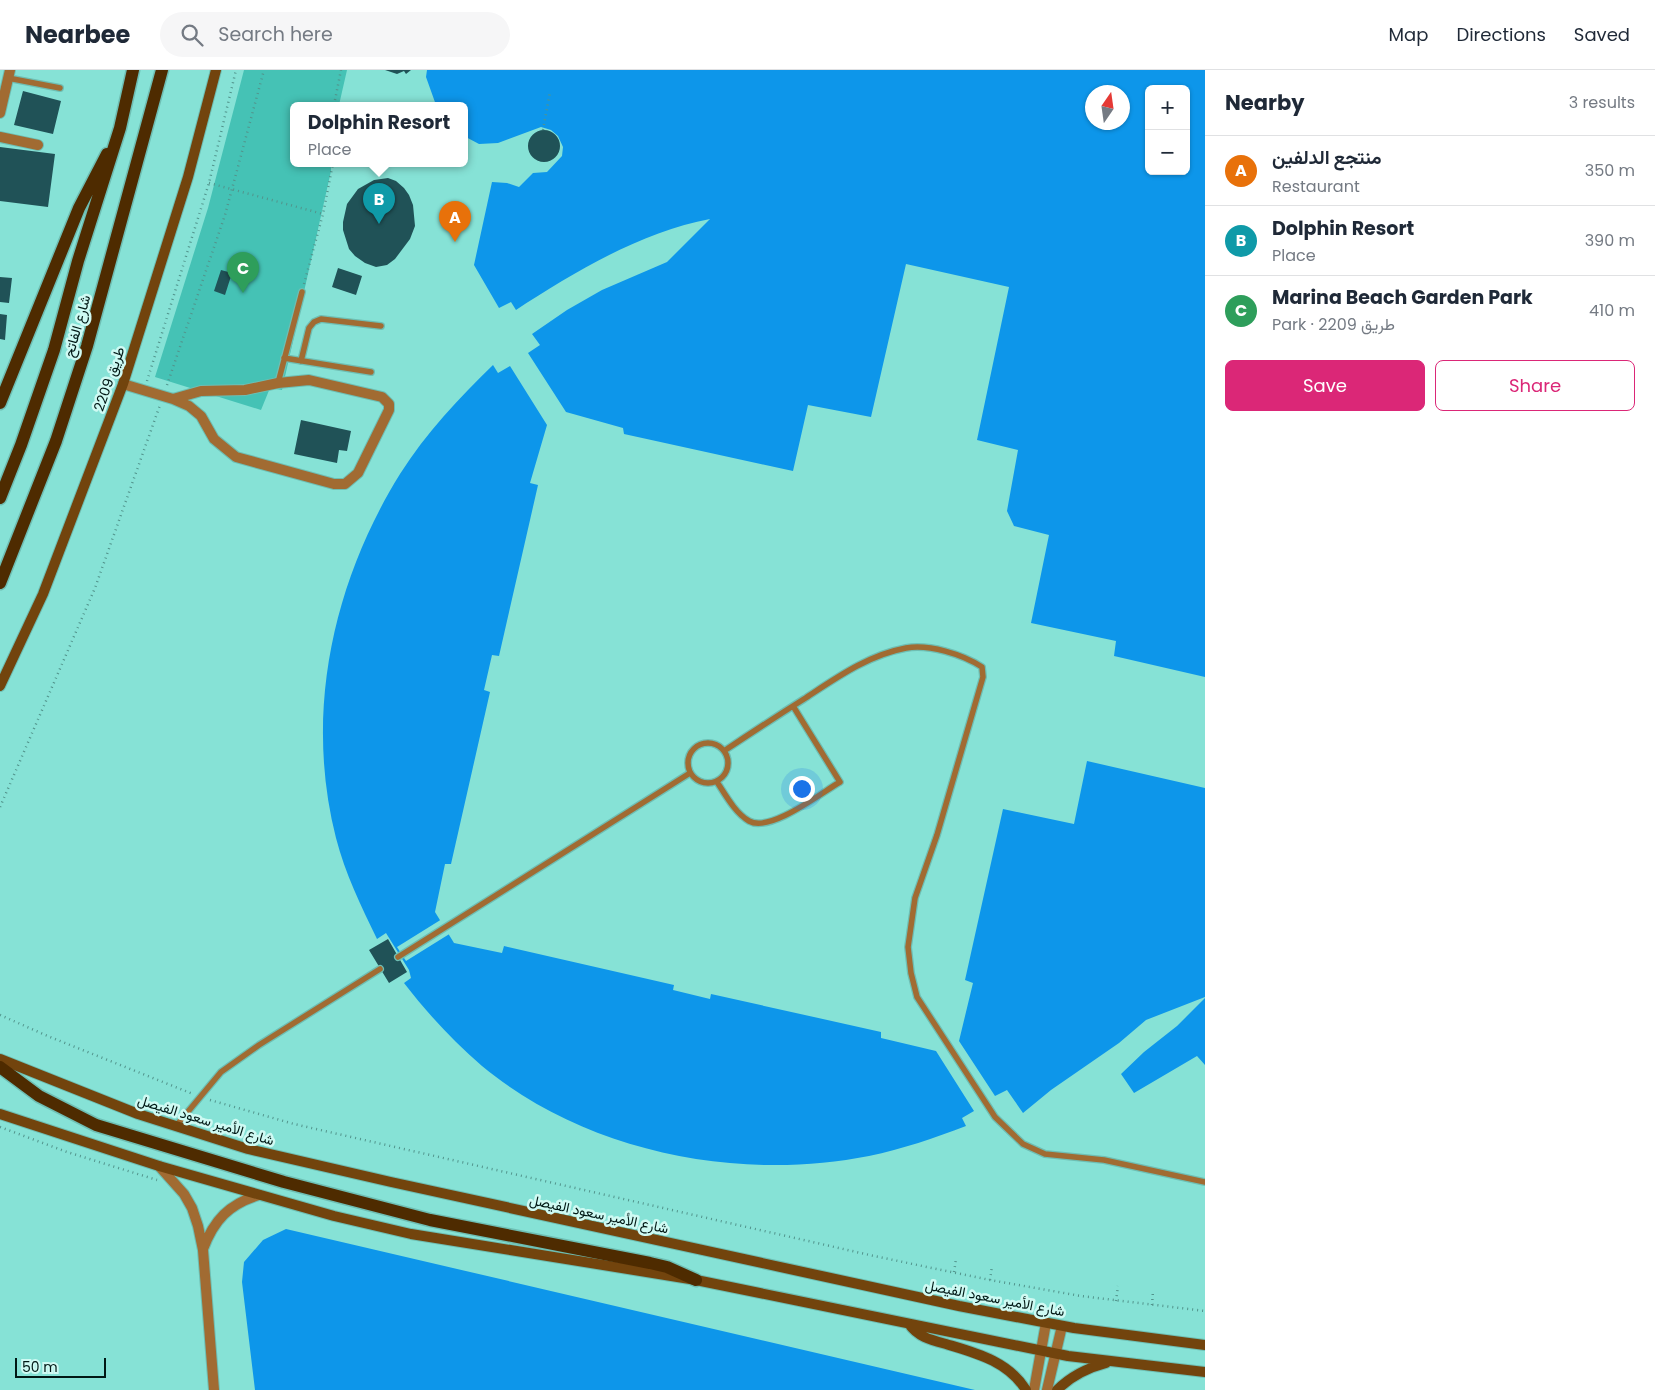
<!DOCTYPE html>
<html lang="en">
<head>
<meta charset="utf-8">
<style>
	:root { --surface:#fff; --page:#f6f6f7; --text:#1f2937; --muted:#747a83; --line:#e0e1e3; --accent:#db2777 }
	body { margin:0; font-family:Poppins,Vazirmatn,sans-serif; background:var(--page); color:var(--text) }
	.controls { position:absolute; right:15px; top:15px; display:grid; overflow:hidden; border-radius:8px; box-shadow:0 1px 4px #0004 }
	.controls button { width:45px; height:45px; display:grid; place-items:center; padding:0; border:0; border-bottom:1px solid var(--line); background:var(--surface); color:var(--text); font:25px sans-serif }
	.compass { position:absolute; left:1085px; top:15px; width:45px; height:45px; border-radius:50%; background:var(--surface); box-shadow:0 1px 4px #0004; rotate:13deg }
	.scale { position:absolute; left:15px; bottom:12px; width:91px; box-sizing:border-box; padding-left:5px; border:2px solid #001815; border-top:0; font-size:14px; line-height:18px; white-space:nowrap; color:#001815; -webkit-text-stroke:4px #cffaf3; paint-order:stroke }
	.you { position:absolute; left:801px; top:718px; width:18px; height:18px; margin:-12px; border:4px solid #fff; border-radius:50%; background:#1a73e8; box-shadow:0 0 0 8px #1a73e833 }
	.badge { display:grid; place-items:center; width:32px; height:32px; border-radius:50%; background:var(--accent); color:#fff; font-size:16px; font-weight:700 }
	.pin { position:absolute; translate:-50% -41px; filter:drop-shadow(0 1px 2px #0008) }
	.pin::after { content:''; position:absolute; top:26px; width:18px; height:15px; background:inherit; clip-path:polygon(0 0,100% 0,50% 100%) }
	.popup { position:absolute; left:290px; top:32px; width:178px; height:65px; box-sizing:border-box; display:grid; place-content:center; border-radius:8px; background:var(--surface); filter:drop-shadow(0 1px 4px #0005); font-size:16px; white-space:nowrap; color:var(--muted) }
	.popup b { font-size:19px; color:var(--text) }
	.popup::after { content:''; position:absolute; left:50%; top:100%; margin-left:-10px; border:10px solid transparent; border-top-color:var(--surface) }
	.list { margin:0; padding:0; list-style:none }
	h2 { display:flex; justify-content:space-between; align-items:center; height:65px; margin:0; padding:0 20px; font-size:21px }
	h2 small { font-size:16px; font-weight:400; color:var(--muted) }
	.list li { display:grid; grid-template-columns:32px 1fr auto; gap:15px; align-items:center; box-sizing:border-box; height:70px; padding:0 20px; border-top:1px solid var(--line) }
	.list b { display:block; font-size:19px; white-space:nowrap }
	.list p { margin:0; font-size:16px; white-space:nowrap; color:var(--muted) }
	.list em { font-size:16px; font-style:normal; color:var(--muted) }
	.actions { display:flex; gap:10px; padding:15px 20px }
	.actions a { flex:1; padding:11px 0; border:1px solid var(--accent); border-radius:8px; text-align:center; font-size:18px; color:var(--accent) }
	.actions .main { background:var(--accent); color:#fff }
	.icon { flex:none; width:28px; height:28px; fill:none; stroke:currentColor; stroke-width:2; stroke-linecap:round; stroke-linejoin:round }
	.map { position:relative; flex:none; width:1205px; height:1320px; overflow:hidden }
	header { display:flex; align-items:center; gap:30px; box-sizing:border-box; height:70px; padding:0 25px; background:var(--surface); border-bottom:1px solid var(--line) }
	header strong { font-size:24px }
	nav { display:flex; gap:28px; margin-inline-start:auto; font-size:18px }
	.search { width:350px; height:45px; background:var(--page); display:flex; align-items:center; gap:12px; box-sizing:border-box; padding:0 18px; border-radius:28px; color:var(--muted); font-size:19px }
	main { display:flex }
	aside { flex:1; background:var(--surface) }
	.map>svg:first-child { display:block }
</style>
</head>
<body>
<header>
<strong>Nearbee</strong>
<div class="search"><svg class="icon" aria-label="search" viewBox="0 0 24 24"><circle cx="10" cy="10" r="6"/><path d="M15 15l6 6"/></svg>Search here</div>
<nav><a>Map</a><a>Directions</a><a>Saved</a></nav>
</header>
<main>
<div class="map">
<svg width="1205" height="1320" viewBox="0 0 1205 1320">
	<rect width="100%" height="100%" fill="#86e2d6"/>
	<path fill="#45c2b5" d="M244,0H347L339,35H294V93H331V101L282,320L270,318L261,340L155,307L208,138Z"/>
	<path fill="#0d96ea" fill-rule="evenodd" d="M427,0H1205V607L1114,586L1116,571L1031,553L1049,465L1014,456L1007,441L1018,380L977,370L1009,217L906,194L871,347L808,335L793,401L624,364L623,358L566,342L528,283L540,275L532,264L567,240L602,220L667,192L710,149C643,161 572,203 516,240L511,232L499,238L474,195L492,112L507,113L519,117L533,103L547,102L562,86L563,77L558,66L551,60L541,57L498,73L479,74L464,66V35H436L426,7ZM1149,19H1186V101H1149ZM1092,22H1122V52H1092Z
		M493,295L498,303L510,296L547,355L530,413L538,415L499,586L492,585L484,620L490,622L451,794H445L435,842L454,873L502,883L504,876L674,915L673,920L710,929L711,924L881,962V968L936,981L974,1041L962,1048L966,1056C934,1068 903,1079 869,1086C738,1112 586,1082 482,996C453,971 428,944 404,913L411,908L409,900L386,863L377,869C361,836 345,803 336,768C304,643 333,512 400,404C426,363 459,328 493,295Z
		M1087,691L1205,718V927L1146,950L1119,973L1051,1020L1023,1043L1007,1020L995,1026L959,971L973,913L965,910L1003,739L1074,754Z
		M1205,928V995L1197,986L1134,1023L1121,1004L1144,982L1177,956Z
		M286,1159L975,1320H255L242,1212L244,1192L263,1170Z"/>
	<path fill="#86e2d6" d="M442,849L451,863L406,891L397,877Z"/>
	<path fill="#205257" d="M385,0H411L406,4L404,1L397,4Z
		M23,21L61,31L53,64L14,55Z
		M528 76a16 16 0 1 1 32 0a16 16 0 1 1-32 0Z
		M0,77L55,84L48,137L0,131Z
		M388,108L396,111L404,118L409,125L413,135L415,156L410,169L395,189L387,195L376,197L365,193L355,186L349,179L343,160V152L347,134L358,119L374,110Z
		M338,198L362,206L356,225L332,217Z
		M221,200L232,203L225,225L214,221Z
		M0,207L12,208L9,233L0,232Z
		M0,244L7,245L5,270L0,269Z
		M301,350L351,361L347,381L339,380L337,393L294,384Z
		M388,869L407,902L389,913L369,880Z"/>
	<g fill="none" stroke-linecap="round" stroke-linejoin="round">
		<defs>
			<path id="lane" d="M8,8L60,18
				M284,288L371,302
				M301,291L309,258L314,252L321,249L381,256
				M278,313L302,222
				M688 693a20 20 0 1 1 40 0a20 20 0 1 1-40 0Z
				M724,681C751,663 777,646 804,629C836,608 868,585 906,578C929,574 962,584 982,597L983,607L937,765L915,828L908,877L911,903L917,927L995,1047L1023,1074L1045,1084L1104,1090L1205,1112
				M717,712C725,724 735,743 749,751C770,763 821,723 840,712L793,636
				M398,887L690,703
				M176,1056L221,1002L259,975L380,899"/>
			<path id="street" d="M0,43L10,0
				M0,67L38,75
				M123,314L173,329L189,336L201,346L214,369L236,387L334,414H345L358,403L389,340V334L382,327L309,310L278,313L245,320L201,321L173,329
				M159,1096L184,1124L192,1138L198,1156L203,1180L214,1320
				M203,1179C214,1150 229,1134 259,1125
				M1034,1320L1046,1253
				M1047,1320L1062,1256"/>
			<path id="secondary" d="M0,616L43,524L123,314L188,107L216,0
				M0,989L138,1044L248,1079L391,1112L959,1236L1074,1258L1205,1275
				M0,1044L159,1096L334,1146L411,1164L696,1210L1068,1286L1205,1302
				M909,1254C918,1267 931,1270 946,1274C976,1283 1008,1291 1026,1320
				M1057,1320C1071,1306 1087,1298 1106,1293"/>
			<path id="primary" d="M0,333L79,138L107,84
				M0,428L21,375L54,280L78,191L120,58L133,0
				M0,513L56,371L87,276L162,0
				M0,997L39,1026L96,1055L284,1112L430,1150L650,1193L667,1197L696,1210"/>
		</defs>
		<use href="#lane" stroke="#6ebeb3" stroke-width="8"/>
		<use href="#street" stroke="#6ebeb3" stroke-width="12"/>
		<use href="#secondary" stroke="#6ebeb3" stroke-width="12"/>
		<use href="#primary" stroke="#6ebeb3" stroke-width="15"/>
		<path stroke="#52948c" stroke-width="2.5" stroke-dasharray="1 4" stroke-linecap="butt" d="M334,35L341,0
			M543,60L550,22
			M209,113L323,144
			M304,214L323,144L333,93
			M147,311L209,113L236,0
			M167,315L225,145L264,0
			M0,737L95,518L160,335
			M0,945L50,967L193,1024
			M210,1030L294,1054L874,1186L990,1210L1081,1226L1205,1241
			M0,1057L67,1082L157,1110
			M954,1202L956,1189
			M990,1210L992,1196
			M1116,1231L1118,1216
			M1152,1235L1153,1221"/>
		<use href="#lane" stroke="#a16b32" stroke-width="5.5"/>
		<use href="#street" stroke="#a16b32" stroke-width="10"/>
		<use href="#secondary" stroke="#72440d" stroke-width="10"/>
		<use href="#primary" stroke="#4e2b00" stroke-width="12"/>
	</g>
	<g text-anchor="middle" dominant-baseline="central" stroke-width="5" stroke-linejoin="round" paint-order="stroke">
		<g font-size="14" fill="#001815" stroke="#cffaf3">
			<text transform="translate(77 256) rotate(-74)">شارع الفاتح</text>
			<text transform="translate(109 309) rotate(-71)">طريق 2209</text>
			<text transform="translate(206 1050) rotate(17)">شارع الأمير سعود الفيصل</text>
			<text transform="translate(599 1144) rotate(12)">شارع الأمير سعود الفيصل</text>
			<text transform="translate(995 1228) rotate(11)">شارع الأمير سعود الفيصل</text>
		</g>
	</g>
</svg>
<div class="controls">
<button>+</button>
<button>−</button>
</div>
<svg class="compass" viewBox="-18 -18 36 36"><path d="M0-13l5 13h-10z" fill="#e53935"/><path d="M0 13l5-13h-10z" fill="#747a83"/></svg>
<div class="scale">50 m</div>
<div class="you"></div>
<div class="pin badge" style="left:455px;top:172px;background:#e8710a">A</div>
<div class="pin badge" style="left:379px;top:154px;background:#0f9aa8">B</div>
<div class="popup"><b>Dolphin Resort</b>Place</div>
<div class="pin badge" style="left:243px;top:223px;background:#2e9e5b">C</div>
</div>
<aside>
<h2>Nearby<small>3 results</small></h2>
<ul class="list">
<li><span class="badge" style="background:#e8710a">A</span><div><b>منتجع الدلفين</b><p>Restaurant</p></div><em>350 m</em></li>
<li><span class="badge" style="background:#0f9aa8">B</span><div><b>Dolphin Resort</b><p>Place</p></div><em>390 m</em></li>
<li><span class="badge" style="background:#2e9e5b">C</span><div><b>Marina Beach Garden Park</b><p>Park · طريق 2209</p></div><em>410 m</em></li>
</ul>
<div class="actions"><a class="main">Save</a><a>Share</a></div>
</aside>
</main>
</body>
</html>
